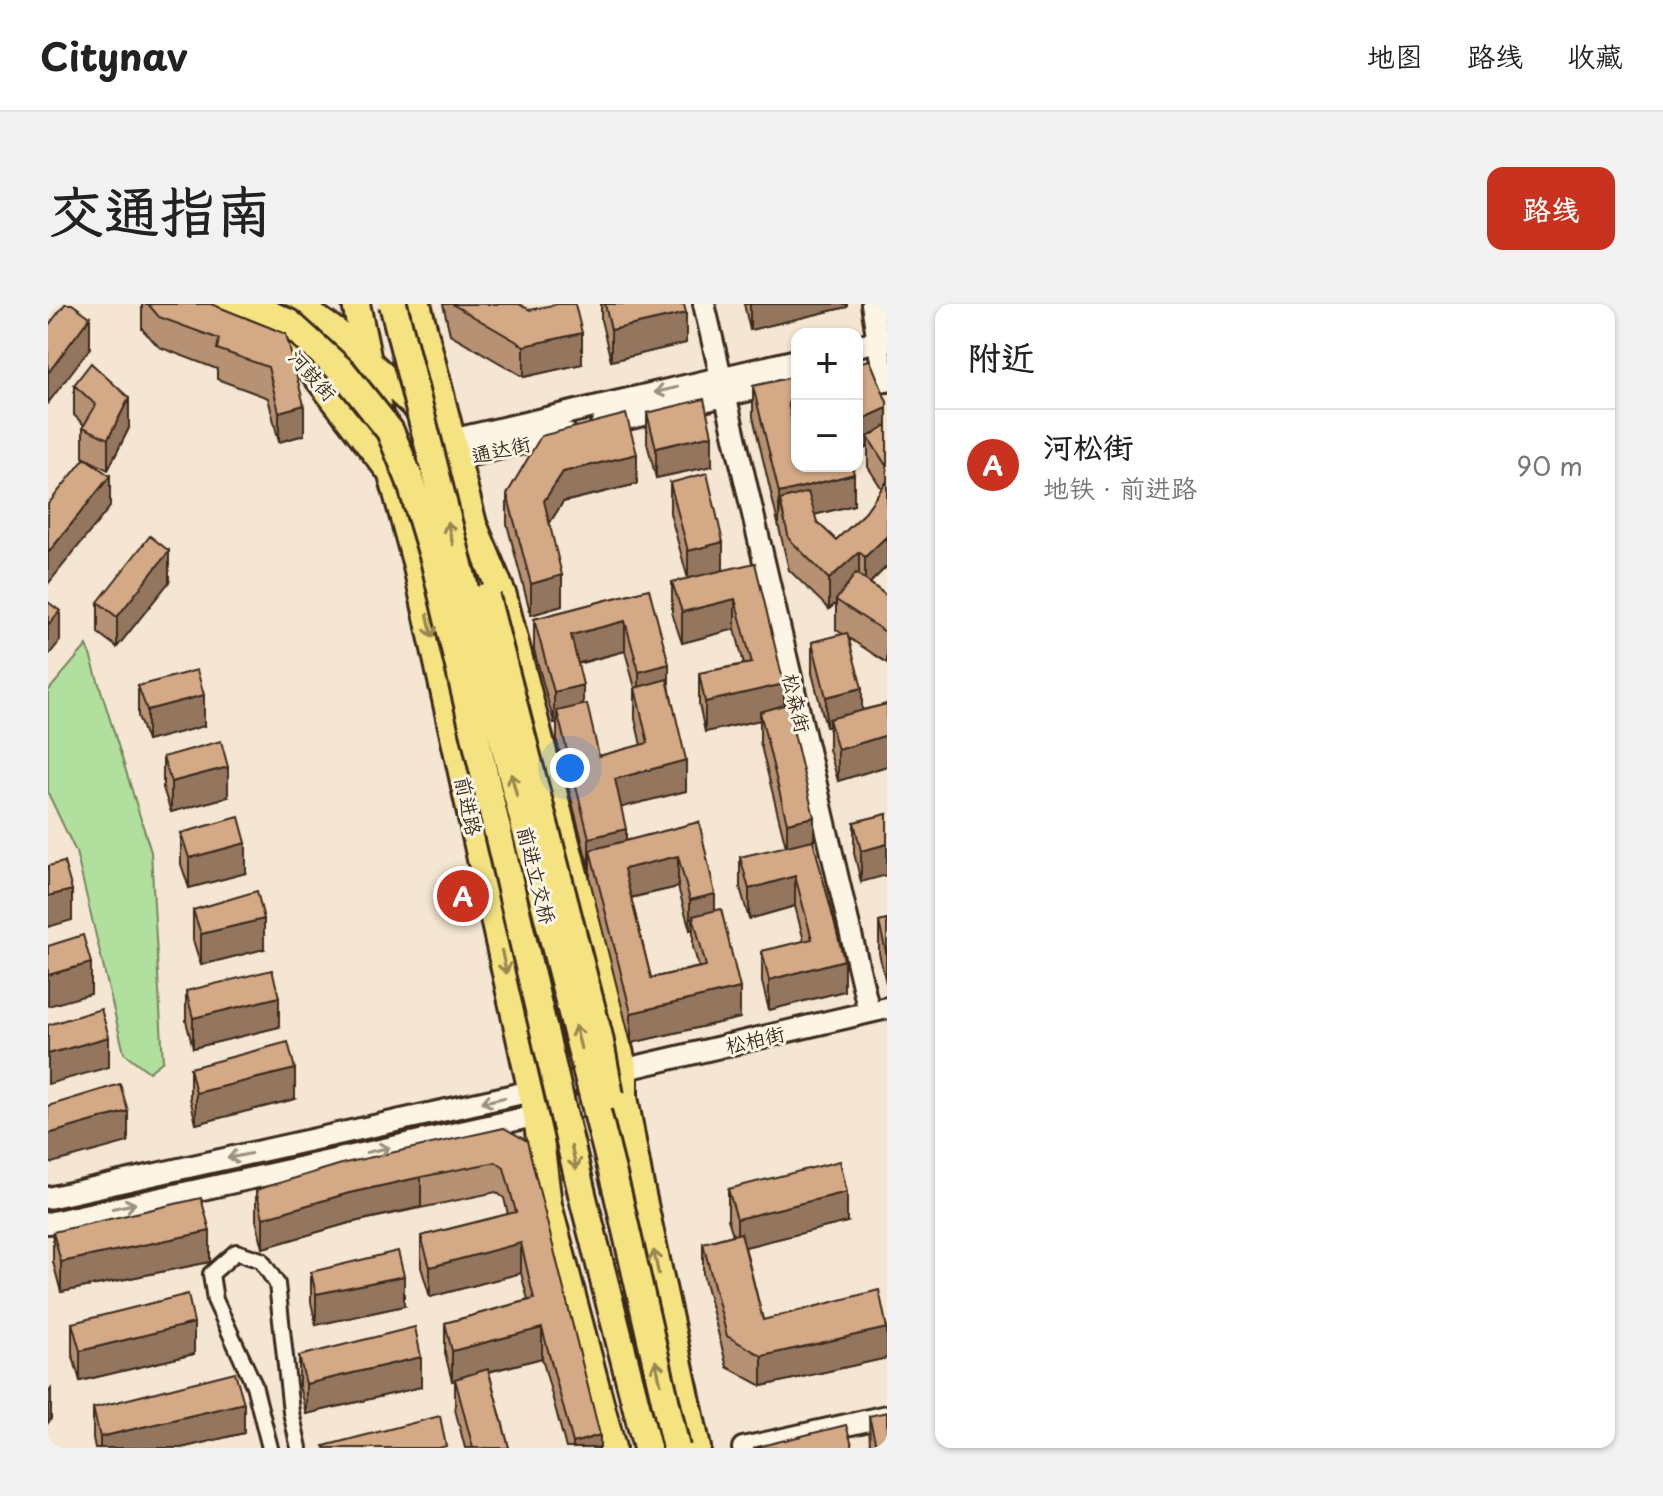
<!DOCTYPE html>
<html lang="zh">
<head>
<meta charset="utf-8">
<style>
	:root { --surface:#fff; --page:#f2f2f2; --text:#222; --muted:#767676; --line:#e0e0e0; --accent:#c8321e }
	body { margin:0; font-family:"Playpen Sans","LXGW WenKai TC",sans-serif; background:var(--page); color:var(--text) }
	.controls { position:absolute; right:24px; top:24px; display:grid; overflow:hidden; border-radius:16px; box-shadow:0 2px 6px #0004 }
	.controls button { width:72px; height:72px; display:grid; place-items:center; padding:0; border:0; border-bottom:2px solid var(--line); background:var(--surface); color:var(--text); font:40px sans-serif }
	.you { position:absolute; left:522px; top:464px; width:28px; height:28px; margin:-20px; border:6px solid #fff; border-radius:50%; background:#1a73e8; box-shadow:0 0 0 12px #1a73e833 }
	.badge { display:grid; place-items:center; width:52px; height:52px; border-radius:50%; background:var(--accent); color:#fff; font-size:26px; font-weight:700 }
	.pin { position:absolute; translate:-50% -50%; border:4px solid #fff; box-shadow:0 2px 8px #0006 }
	.list { margin:0; padding:0; list-style:none }
	h2 { display:flex; justify-content:space-between; align-items:center; height:104px; margin:0; padding:0 32px; font-size:34px }
	h2 small { font-size:26px; font-weight:400; color:var(--muted) }
	.list li { display:grid; grid-template-columns:52px 1fr auto; gap:24px; align-items:center; box-sizing:border-box; height:112px; padding:0 32px; border-top:2px solid var(--line) }
	.list b { display:block; font-size:30px; white-space:nowrap }
	.list p { margin:0; font-size:26px; white-space:nowrap; color:var(--muted) }
	.list em { font-size:26px; font-style:normal; color:var(--muted) }
	.map { position:relative; flex:none; width:839px; height:1144px; overflow:hidden; border-radius:16px }
	header { display:flex; align-items:center; gap:48px; box-sizing:border-box; height:112px; padding:0 40px; background:var(--surface); border-bottom:2px solid var(--line) }
	header strong { font-size:38px }
	nav { display:flex; gap:44px; margin-inline-start:auto; font-size:28px }
	.intro { display:flex; align-items:center; justify-content:space-between; box-sizing:border-box; height:192px; padding:0 48px }
	h1 { margin:0; font-size:56px }
	.button { padding:20px 36px; border-radius:16px; background:var(--accent); color:#fff; font-size:28px; font-weight:700 }
	main { display:flex; gap:48px; padding:0 48px }
	aside { flex:1; background:var(--surface); border-radius:16px; box-shadow:0 2px 6px #0004 }
	.map>svg:first-child { display:block }
</style>
</head>
<body>
<header>
<strong>Citynav</strong>
<nav><a>地图</a><a>路线</a><a>收藏</a></nav>
</header>
<div class="intro"><h1>交通指南</h1><a class="button">路线</a></div>
<main>
<div class="map">
<svg width="839" height="1144" viewBox="0 0 839 1144">
	<rect width="100%" height="100%" fill="#f4e6d2"/>
	<filter id="ink" filterUnits="userSpaceOnUse"><feTurbulence type="fractalNoise" baseFrequency=".0125" numOctaves="2"/><feDisplacementMap in="SourceGraphic" scale="16" xChannelSelector="R" yChannelSelector="G"/><feConvolveMatrix kernelMatrix="1 2 1 2 8 2 1 2 1" color-interpolation-filters="sRGB"/></filter>
	<g filter="url(#ink)">
		<path fill="#b1df9e" stroke="#76845e" stroke-width="2" d="M39,341L103,548L115,757L101,768L76,749L28,548L0,489V387Z"/>
		<g fill="none" stroke-linecap="round" stroke-linejoin="round">
			<defs>
				<path id="street" d="M222,1144L206,1081L167,996L163,970L188,948L213,956L229,980L243,1108L251,1144"/>
				<path id="secondary" d="M656,0L821,708
					M824,0L833,57L839,77
					M809,42L839,35
					M553,121L749,75
					M403,136L749,56
					M398,157L518,129
					M0,894L484,787L839,704
					M0,919L559,796
					M695,1144L839,1112"/>
				<path id="highway" d="M166,0L226,32L254,53L338,162
					M247,0L289,29L380,114
					M308,0L343,167L368,258L489,811L500,901L564,1144
					M369,0L425,220L426,235
					M425,220L455,292L576,766V793L592,882L649,1144"/>
			</defs>
			<use href="#street" stroke="#3b2a1e" stroke-width="20"/>
			<use href="#secondary" stroke="#3b2a1e" stroke-width="26"/>
			<use href="#highway" stroke="#3b2a1e" stroke-width="32"/>
			<use href="#street" stroke="#fcf5e5" stroke-width="14"/>
			<use href="#secondary" stroke="#fcf5e5" stroke-width="20"/>
			<use href="#highway" stroke="#f5e382" stroke-width="26"/>
			<defs>
				<path id="highway-bridge" d="M199,0L241,19L295,68L342,127L362,176L386,255L535,894L599,1144
					M345,0L570,891L628,1144
					M438,293L551,733L562,792"/>
			</defs>
			<use href="#highway-bridge" stroke="#3b2a1e" stroke-width="32" stroke-linecap="butt"/>
			<use href="#highway-bridge" stroke="#f5e382" stroke-width="26"/>
		</g>
		<path fill="#b69173" stroke="#3b2a1e" stroke-width="2" fill-rule="evenodd" d="M94,0H163L238,30L256,131L231,138L220,94L169,75V65L111,43L94,25Z
			M395,0H471L534,60L476,73L402,30Z
			M553,0H636L638,39L563,57L553,16Z
			M696,0H799V3L702,26Z
			M809,59L839,98V262L822,279L839,292V359L801,334L814,406L839,400V462L790,477L781,445V423H778L764,369V338L795,330L788,326V299L781,305L741,266L705,113V82L749,72V127L746,128L749,162L806,201L766,211L769,218L788,236L815,211L834,185L820,163V143L815,145L809,130Z
			M26,81L81,124L60,166L37,154L62,203L35,153V123L36,121L26,111Z
			M599,109L664,162L608,174L599,139Z
			M622,179L675,267L736,401L766,540L796,687L721,706L714,678V647L756,637L747,602L701,615L692,583V553L738,543L712,438V416L657,428L651,400V369L696,360L687,325L634,339L624,309V278L640,275L622,209Z
			M589,180L515,198L501,219L514,302L483,311L459,220V190Z
			M121,278L69,343L50,329V298Z
			M601,285L621,380L638,487L573,503L578,537L651,518L667,606L692,714L583,739L542,576V564L541,565L509,438V418L506,419L486,346V315ZM577,347L587,384V415L593,441L551,452L535,401L530,360ZM630,583L642,626L645,625V643L651,663L603,674L583,594Z
			M90,382L156,422L99,437L90,412Z
			M115,453L180,493L123,508L115,484Z
			M839,510L813,578L806,549V518Z
			M133,529L198,569L141,584L133,560Z
			M145,606L216,645L153,661L145,636Z
			M839,616L838,679L831,649V618Z
			M138,687L231,723L145,744L138,717Z
			M142,764L247,795L148,820L142,794Z
			M456,824L552,1144H518L494,1054L441,1068L461,1144H417L407,1105V1076L404,1077L397,1049V1019L480,996L473,969L382,993L373,963V932L460,910L456,894L448,888L301,919L215,944L208,916V886Z
			M680,885L799,918L697,943L715,1016L839,1022V1054L714,1082L679,1063L655,970V939L685,931L680,915Z
			M5,928L162,958L13,988L5,958Z
			M263,968L356,1002L268,1021L263,998Z
			M24,1019L146,1050L32,1077L24,1049Z
			M251,1052L373,1083L258,1110L251,1082Z
			M45,1104L196,1129L133,1144H47L45,1134Z
			M821,1112L839,1144H822Z"/>
		<path fill="#94765e" stroke="#3b2a1e" stroke-width="2" d="M702,0H799V3L702,26Z
			M638,9V39L563,57V26Z
			M42,13V44L0,99V69Z
			M534,29V60L476,73V42Z
			M81,94V124L60,166V135Z
			M749,97V127L740,130V99Z
			M256,101V131L231,138V108Z
			M839,104V135L820,133V143L815,145V115Z
			M664,131V162L608,174V144Z
			M589,150V180L515,198L496,228V197L515,168Z
			M806,170V201L737,218L732,196L731,220V189Z
			M62,172V203L0,280V249Z
			M839,232V262L817,284V253Z
			M675,238V268L640,277V247Z
			M121,247V278L69,343V313Z
			M811,248V278L788,296V299L781,305V275Z
			M514,271V302L483,311V280Z
			M687,295V325L634,339V308Z
			M12,307V337L0,352V321Z
			M577,317V347L523,361V331Z
			M621,360V390L591,398V368Z
			M736,380V410L712,408V416L657,428V398Z
			M535,381V411L509,407V418L506,419V388Z
			M814,384V414L781,415V423H778V393Z
			M156,391V422L99,437V406Z
			M839,431V462L790,477V446Z
			M638,456V487L567,505V475Z
			M180,463V493L123,508V478Z
			M766,513V543L739,549V519Z
			M578,525V555L542,546V564L541,565V534Z
			M198,539V569L141,584V554Z
			M839,540V571L813,578V547Z
			M630,552V583L576,595V565Z
			M747,572V602L701,615V585Z
			M24,586V616L0,623V592Z
			M667,590V620L645,612V625L642,626V596Z
			M216,615V645L153,661V630Z
			M838,648H839L838,679Z
			M796,656V687L721,706V676Z
			M43,659V690L0,702V671Z
			M692,684V714L583,739V709Z
			M231,693V723L145,744V714Z
			M61,733V763L0,780V750Z
			M247,765V795L148,820V789Z
			M80,807V838L0,860V830Z
			M373,873V903L301,919L215,944V914L301,889Z
			M799,888V918L689,945V915Z
			M162,927V958L13,988V958Z
			M473,939V969L382,993V963Z
			M356,972V1002L268,1021V990Z
			M146,1019V1050L32,1077V1047Z
			M494,1024V1054L404,1077V1047Z
			M839,1024V1054L714,1082V1052Z
			M373,1053V1083L258,1110V1080Z
			M3,1085V1115L0,1119V1089Z
			M196,1099V1129L133,1144H52V1133Z
			M552,1131V1144H525V1139Z
			M839,1139V1144H828V1141Z"/>
		<path fill="#d4a986" stroke="#3b2a1e" stroke-width="2" d="M17,0H24L42,13L0,69V22Z
			M100,0H163L238,30L256,101L231,108L220,63L169,45L171,35L111,13Z
			M404,0H471L482,6L509,0H527L534,29L476,42Z
			M557,0H636L638,9L563,26Z
			M822,56L839,98V104L815,115L809,100V59Z
			M43,59L81,94L60,135L35,123L48,101L26,81Z
			M749,72V97L740,99L749,142V162H804L806,170L731,189L705,82Z
			M656,95L664,131L608,144L599,109Z
			M578,110L589,150L515,168L496,197L514,271L483,280L459,190L493,132Z
			M839,121V163L820,133Z
			M37,154L62,172L0,249V200Z
			M659,169L675,238L640,247L622,179Z
			M839,177V232L817,253L811,248L781,275L741,235L732,196L760,188L769,218L788,236L815,211Z
			M102,232L121,247L69,313L50,298Z
			M707,259L736,380L657,398L651,369L704,359L687,295L634,308L624,278Z
			M808,269L839,292V329L788,296Z
			M601,285L621,360L591,368L577,317L523,331L535,381L506,388L486,315Z
			M0,298L12,307L0,321Z
			M799,329L814,384L778,393L764,338Z
			M149,366L156,391L99,406L90,382Z
			M619,375L638,456L567,475L578,525L541,534L509,407L539,400L551,452L600,439L587,384Z
			M739,400L766,513L739,519L712,408Z
			M839,400V431L790,446L781,415Z
			M173,437L180,463L123,478L115,453Z
			M839,510V540L813,547L806,518Z
			M191,513L198,539L141,554L133,529Z
			M651,518L667,590L642,596L630,552L576,565L603,674L658,662L645,612L673,605L692,684L583,709L542,546Z
			M765,536L796,656L721,676L714,647L764,635L747,572L701,585L692,553Z
			M16,558L24,586L0,592V562Z
			M209,587L216,615L153,630L145,606Z
			M839,616V648H838L831,618Z
			M35,631L43,659L0,671V642Z
			M224,666L231,693L145,714L138,687Z
			M53,705L61,733L0,750V721Z
			M240,738L247,765L148,789L142,764Z
			M72,780L80,807L0,830V802Z
			M456,824L479,837L552,1131L525,1139L494,1024L404,1047L397,1019L486,995L473,939L382,963L373,932L468,908L456,864L448,858L373,873L301,889L215,914L208,886L297,859Z
			M792,857L799,888L689,915L680,885Z
			M153,894L162,927L13,958L5,928Z
			M693,929L715,1016L831,986L839,1024L714,1052L679,1032L655,939Z
			M350,947L356,972L268,990L263,968Z
			M140,990L146,1019L32,1047L24,1019Z
			M367,1023L373,1053L258,1080L251,1052Z
			M440,1065L461,1144H425L407,1075Z
			M187,1068L196,1099L52,1133L45,1104Z
			M839,1108V1139L828,1141L821,1112Z
			M392,1112L398,1142L391,1144H277L276,1142Z
			M798,1121L805,1144H705Z"/>
		<defs><path id="oneway-shaft" d="M-6 0H5M1.5-3L5.5 0L1.5 3" fill="none" stroke-width="1.6" stroke-linecap="round" stroke-linejoin="round" transform="scale(2)"/></defs>
		<g stroke="#9c9082">
			<use href="#oneway-shaft" transform="translate(618 86) rotate(167)"/>
			<use href="#oneway-shaft" transform="translate(445 796) rotate(168)"/>
			<use href="#oneway-shaft" transform="translate(330 846) rotate(-12)"/>
			<use href="#oneway-shaft" transform="translate(191 852) rotate(168)"/>
			<use href="#oneway-shaft" transform="translate(76 902) rotate(-12)"/>
		</g>
		<g stroke="#988650">
			<use href="#oneway-shaft" transform="translate(402 229) rotate(-104)"/>
			<use href="#oneway-shaft" transform="translate(382 322) rotate(78)"/>
			<use href="#oneway-shaft" transform="translate(466 481) rotate(-104)"/>
			<use href="#oneway-shaft" transform="translate(456 658) rotate(78)"/>
			<use href="#oneway-shaft" transform="translate(530 733) rotate(-104)"/>
			<use href="#oneway-shaft" transform="translate(526 854) rotate(77)"/>
			<use href="#oneway-shaft" transform="translate(608 958) rotate(-102)"/>
			<use href="#oneway-shaft" transform="translate(610 1068) rotate(-103)"/>
		</g>
	</g>
	<g text-anchor="middle" dominant-baseline="central" stroke-width="6" stroke-linejoin="round" paint-order="stroke">
		<g font-size="20" fill="#3b2a1e" stroke="#fcf5e5">
			<text transform="translate(265 71) rotate(48)">河鼓街</text>
			<text transform="translate(453 145) rotate(-13)">通达街</text>
			<text transform="translate(749 399) rotate(77)">松森街</text>
			<text transform="translate(421 502) rotate(78)">前进路</text>
			<text transform="translate(489 571) rotate(76)">前进立交桥</text>
			<text transform="translate(707 735) rotate(-13)">松柏街</text>
		</g>
	</g>
</svg>
<div class="controls">
<button>+</button>
<button>−</button>
</div>
<div class="you"></div>
<div class="pin badge" style="left:415px;top:592px">A</div>
</div>
<aside>
<h2>附近<small></small></h2>
<ul class="list">
<li><span class="badge">A</span><div><b>河松街</b><p>地铁 · 前进路</p></div><em>90 m</em></li>
</ul>
</aside>
</main>
</body>
</html>
